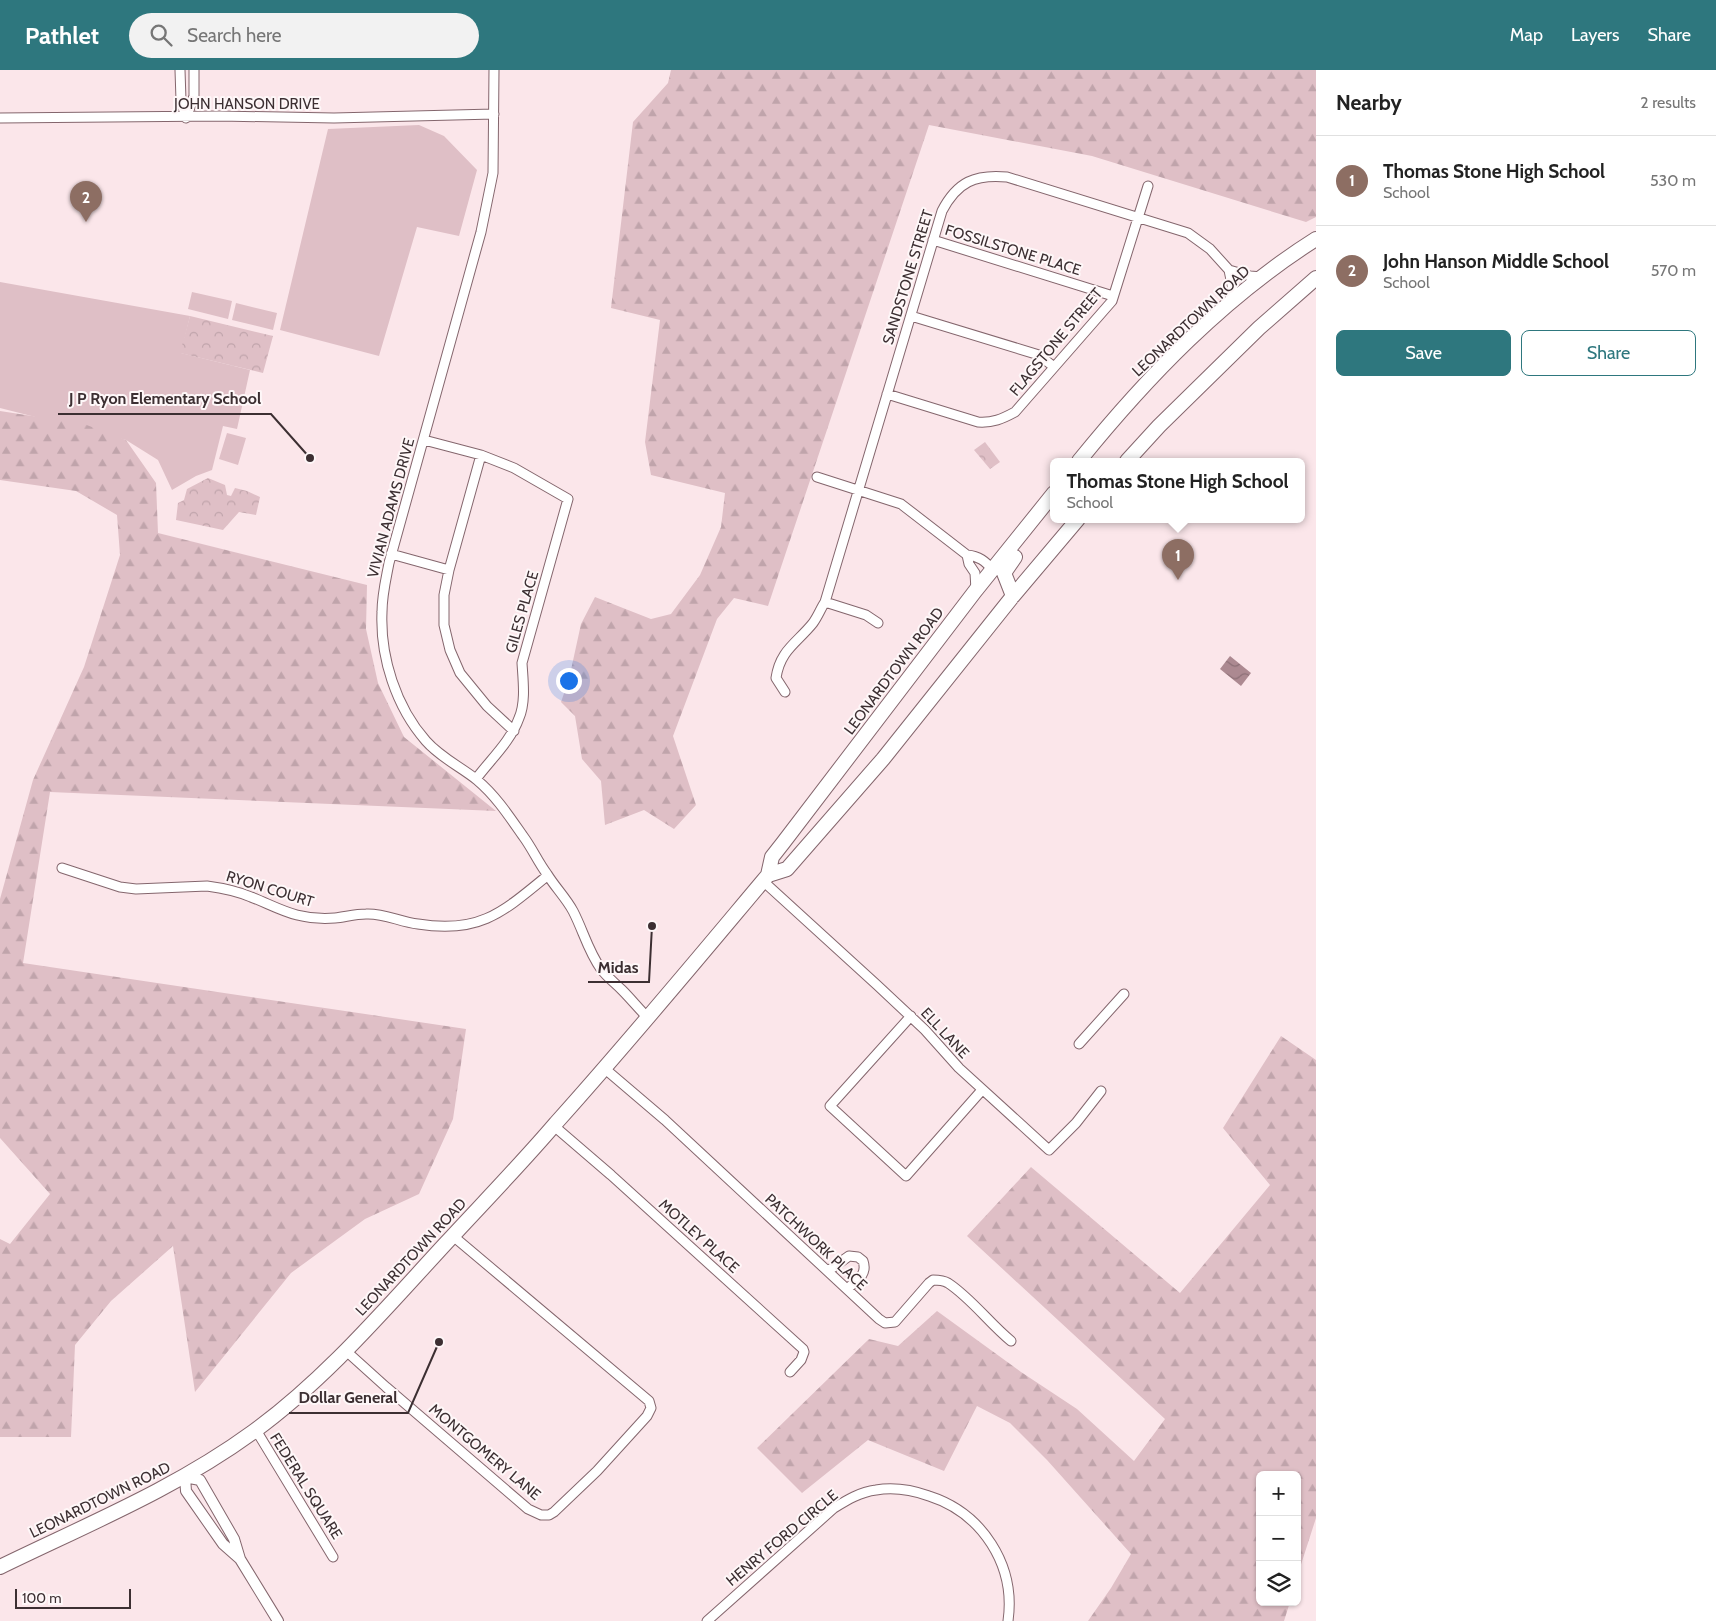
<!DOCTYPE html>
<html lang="en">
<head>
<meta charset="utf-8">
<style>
	:root { --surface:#fff; --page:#f2f2f2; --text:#222; --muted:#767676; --line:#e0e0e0; --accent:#2e777e }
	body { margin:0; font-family:Cabin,sans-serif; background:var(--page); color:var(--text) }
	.controls { position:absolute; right:15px; bottom:15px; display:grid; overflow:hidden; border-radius:8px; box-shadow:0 1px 4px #0004 }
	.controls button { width:45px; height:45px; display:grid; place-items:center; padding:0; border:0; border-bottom:1px solid var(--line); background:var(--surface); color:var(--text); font:25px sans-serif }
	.scale { position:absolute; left:15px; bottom:12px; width:116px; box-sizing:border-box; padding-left:5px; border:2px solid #3c2f32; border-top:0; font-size:14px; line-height:18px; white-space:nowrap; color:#3c2f32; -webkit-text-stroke:4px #fef7f8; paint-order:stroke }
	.you { position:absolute; left:568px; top:610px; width:18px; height:18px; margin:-12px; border:4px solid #fff; border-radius:50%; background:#1a73e8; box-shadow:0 0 0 8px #1a73e833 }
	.badge { display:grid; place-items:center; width:32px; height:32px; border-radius:50%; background:var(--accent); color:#fff; font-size:16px; font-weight:700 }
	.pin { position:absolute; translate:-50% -41px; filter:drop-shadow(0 1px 2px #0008) }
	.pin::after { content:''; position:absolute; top:26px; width:18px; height:15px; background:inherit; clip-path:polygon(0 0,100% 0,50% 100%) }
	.popup { position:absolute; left:1050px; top:388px; width:255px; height:65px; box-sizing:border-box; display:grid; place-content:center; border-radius:8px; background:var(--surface); filter:drop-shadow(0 1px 4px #0005); font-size:16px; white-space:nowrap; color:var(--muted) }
	.popup b { font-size:19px; color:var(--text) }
	.popup::after { content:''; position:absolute; left:50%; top:100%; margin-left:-10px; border:10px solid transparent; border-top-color:var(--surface) }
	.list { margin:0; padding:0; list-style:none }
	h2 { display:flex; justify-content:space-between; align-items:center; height:65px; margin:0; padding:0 20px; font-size:21px }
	h2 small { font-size:16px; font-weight:400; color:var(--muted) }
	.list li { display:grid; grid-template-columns:32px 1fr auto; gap:15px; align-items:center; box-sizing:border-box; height:90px; padding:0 20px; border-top:1px solid var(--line) }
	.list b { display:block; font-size:19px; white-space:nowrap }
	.list p { margin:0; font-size:16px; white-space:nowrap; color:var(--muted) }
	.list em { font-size:16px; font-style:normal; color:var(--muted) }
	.actions { display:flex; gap:10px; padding:15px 20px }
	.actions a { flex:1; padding:11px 0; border:1px solid var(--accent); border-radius:8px; text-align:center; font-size:18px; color:var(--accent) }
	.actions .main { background:var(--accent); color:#fff }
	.icon { flex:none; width:28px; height:28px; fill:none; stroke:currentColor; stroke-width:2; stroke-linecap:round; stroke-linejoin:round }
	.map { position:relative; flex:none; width:1316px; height:1551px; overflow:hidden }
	header { display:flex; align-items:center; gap:30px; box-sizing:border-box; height:70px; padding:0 25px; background:var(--accent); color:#fff }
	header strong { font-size:24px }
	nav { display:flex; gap:28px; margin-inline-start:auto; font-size:18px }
	.search { width:350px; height:45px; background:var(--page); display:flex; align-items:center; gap:12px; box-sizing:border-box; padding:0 18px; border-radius:28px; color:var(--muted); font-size:19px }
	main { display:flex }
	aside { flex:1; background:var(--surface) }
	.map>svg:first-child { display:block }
</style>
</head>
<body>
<header>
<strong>Pathlet</strong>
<div class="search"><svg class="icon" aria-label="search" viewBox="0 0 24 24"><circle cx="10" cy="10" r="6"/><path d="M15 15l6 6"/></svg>Search here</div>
<nav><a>Map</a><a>Layers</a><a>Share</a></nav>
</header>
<main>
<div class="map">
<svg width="1316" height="1551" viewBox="0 0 1316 1551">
	<defs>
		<pattern id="forest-firs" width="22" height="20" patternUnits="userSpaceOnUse" patternTransform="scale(1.25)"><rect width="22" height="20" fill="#dfbfc6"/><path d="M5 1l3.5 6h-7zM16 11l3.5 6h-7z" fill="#c0a4ab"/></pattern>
		<pattern id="park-crowns" width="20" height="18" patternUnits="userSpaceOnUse" patternTransform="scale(1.25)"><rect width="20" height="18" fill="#dfbfc6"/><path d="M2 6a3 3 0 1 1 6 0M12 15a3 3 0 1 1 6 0" fill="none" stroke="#c0a4ab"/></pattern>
		<pattern id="water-waves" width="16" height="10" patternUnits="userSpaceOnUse" patternTransform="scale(1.25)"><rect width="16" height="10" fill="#ac8991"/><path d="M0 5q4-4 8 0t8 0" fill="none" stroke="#8d7077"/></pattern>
	</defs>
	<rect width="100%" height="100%" fill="#fbe6ea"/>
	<path fill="#dfbfc6" d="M419,55L444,66L477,100L459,166L417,157L379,286L280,260L328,59Z
		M0,212L190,246L181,283L250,300L237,359L223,356L212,400L196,406L172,420L158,390L126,370L0,338Z
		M192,222L232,231L228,249L188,239Z
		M236,233L277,243L273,260L232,250Z
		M227,363L246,368L238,395L219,389Z"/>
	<path fill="url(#forest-firs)" d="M671,0H1316V147L1306,152L1092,86L929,55L768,536L734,528L717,549L673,666L696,735L674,759L644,740L605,755L601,711L582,689L575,646L561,632L569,609L581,554L595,527L651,549L671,544L700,505L721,457L725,423L651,405L645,372L660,250L611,238L633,52L668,13Z
		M0,341L84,354L126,370L156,413L158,463L367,515L366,559L378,613L404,667L496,741L50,722L23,893L466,959L453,1049L419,1124L365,1149L291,1203L195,1322L173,1176L111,1231L75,1275L71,1367H0V1169L10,1174L50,1124L0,1068V829L33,710L84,597L120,485L117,445L76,421L0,410Z
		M1281,966L1316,990V1448L1297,1507V1405H1260V1532H1290L1284,1551H1088L1111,1518L1131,1484L1047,1390L1010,1353L977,1336L944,1401L868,1370L802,1423L757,1378L869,1269L898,1276L937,1241L1021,1302L1077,1339L1134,1391L1165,1349L967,1166L1031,1097L1180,1223L1270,1115L1223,1058Z"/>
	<path fill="url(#park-crowns)" d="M190,246L273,266L263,303L180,283Z
		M985,372L1000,392L990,399L974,380Z
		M208,408L225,415L227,425L231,426L235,418L247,421L260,427L256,445L239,442L223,460L176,450L178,433L184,430L187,419Z"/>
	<path fill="url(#water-waves)" d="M1230,586L1251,603L1241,616L1220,599Z"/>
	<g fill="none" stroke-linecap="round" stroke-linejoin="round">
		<defs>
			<path id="minor" d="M180,0L181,30L186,48L194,26V0
				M494,0L493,103L481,162L389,493C386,509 382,525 382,542C380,587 396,637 426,671C441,688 461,697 477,710C496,726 509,746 523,766C532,778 538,792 547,804C555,817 566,828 573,841C583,860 588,881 601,899C607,907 615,913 622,920C631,929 639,939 648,948
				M0,48L220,46L334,48L494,44
				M933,170L1113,226
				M1229,232L1233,220L1229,200L1250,206L1262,207
				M911,246L1039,285L1054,297
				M887,324L978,352C993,353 1002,349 1015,342L1112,231L1148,116
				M424,370L481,385L514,398L568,429L522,593C523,610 526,632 519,648C511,671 490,690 476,709
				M481,385L449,500L444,525V555L450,580L460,603L487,636L514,661
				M817,407L901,434L967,485C979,486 985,491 993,500
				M391,484L449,500
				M967,485L969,494L975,503L976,520
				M825,532L866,545L878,553
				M785,622L776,608C780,580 797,573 813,553C818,546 821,538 825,532L942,141C957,112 975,104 1007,107L1188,163L1210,179L1229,200
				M62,798L120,817L136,819L207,816C222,818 237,821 251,827C267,833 281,841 297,845C309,848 323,849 335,848C345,847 355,844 366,844C384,843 400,852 418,854C479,864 502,843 547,806
				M763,811L877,915L925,960L959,998L1049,1080L1076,1053L1101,1021
				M911,946L830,1036L906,1106L982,1020
				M1079,974L1124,924
				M604,998L665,1050L879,1249L885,1253L895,1252L929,1213L933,1210C938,1210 943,1210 948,1213C971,1228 989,1253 1011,1271
				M554,1056L611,1105L803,1279L804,1282L801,1290L790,1302
				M828,1201L849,1186L858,1187L863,1191C868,1205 856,1211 847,1219
				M345,1280L386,1317L528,1439L541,1445H549L554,1442L597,1401L647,1346L651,1338L649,1331L453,1166
				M256,1360L333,1487
				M707,1551L834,1438C847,1430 860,1422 876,1420C894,1417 912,1420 929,1426C982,1443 1016,1495 1008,1551"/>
			<path id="tertiary" d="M240,1489L234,1469L200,1410L185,1407L186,1421L223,1474L240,1489L278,1551"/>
			<path id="trunk" d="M1079,391C1147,307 1224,227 1316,169
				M1127,391L1159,356L1259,258L1316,208
				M1013,526L1004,503L1015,487
				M768,805L787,799L883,689L1013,526L1078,449
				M0,1497C86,1455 175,1419 253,1362C326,1309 385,1239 447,1172C483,1133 521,1094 556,1053C627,974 695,892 763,811L768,805L772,787L783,773L976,520L1054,423"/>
		</defs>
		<use href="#minor" stroke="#84666d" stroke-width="11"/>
		<use href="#tertiary" stroke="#84666d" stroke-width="12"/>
		<use href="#trunk" stroke="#84666d" stroke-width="16"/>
		<use href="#minor" stroke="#fff" stroke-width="9"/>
		<use href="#tertiary" stroke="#fff" stroke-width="10"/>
		<use href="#trunk" stroke="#fff" stroke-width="14"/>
	</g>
	<g text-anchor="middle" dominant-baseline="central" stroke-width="4" stroke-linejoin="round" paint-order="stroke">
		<g font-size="15" fill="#3c2f32" stroke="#fef7f8">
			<text x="247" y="34">JOHN HANSON DRIVE</text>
			<text transform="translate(1013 180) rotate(17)">FOSSILSTONE PLACE</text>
			<text transform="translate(908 207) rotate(-73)">SANDSTONE STREET</text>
			<text transform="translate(1191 251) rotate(-43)">LEONARDTOWN ROAD</text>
			<text transform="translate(1056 272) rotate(-50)">FLAGSTONE STREET</text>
			<text transform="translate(391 438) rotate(-75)">VIVIAN ADAMS DRIVE</text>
			<text transform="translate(522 542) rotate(-74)">GILES PLACE</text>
			<text transform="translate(894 601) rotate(-53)">LEONARDTOWN ROAD</text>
			<text transform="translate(270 819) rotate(17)">RYON COURT</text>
			<text transform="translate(945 963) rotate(47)">ELL LANE</text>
			<text transform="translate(699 1166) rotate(42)">MOTLEY PLACE</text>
			<text transform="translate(816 1172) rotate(43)">PATCHWORK PLACE</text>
			<text transform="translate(411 1187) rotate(-47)">LEONARDTOWN ROAD</text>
			<text transform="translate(485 1382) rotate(40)">MONTGOMERY LANE</text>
			<text transform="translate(306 1416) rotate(58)">FEDERAL SQUARE</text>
			<text transform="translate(100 1430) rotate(-26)">LEONARDTOWN ROAD</text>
			<text transform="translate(782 1468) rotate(-40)">HENRY FORD CIRCLE</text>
		</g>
	</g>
	<path fill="none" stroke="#3c2f32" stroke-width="2" d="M310 388L271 344H58M652 856L649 912H588M439 1272L408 1343H289"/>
	<g fill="#3c2f32" stroke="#fef7f8" stroke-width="2">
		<circle cx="310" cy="388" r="5"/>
		<circle cx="652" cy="856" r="5"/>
		<circle cx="439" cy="1272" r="5"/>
	</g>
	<g font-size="16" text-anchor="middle" font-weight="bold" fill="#3c2f32" stroke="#fef7f8" stroke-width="4" stroke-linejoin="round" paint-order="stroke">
		<text x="165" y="334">J P Ryon Elementary School</text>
		<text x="618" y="903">Midas</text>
		<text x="348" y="1333">Dollar General</text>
	</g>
</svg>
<div class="controls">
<button>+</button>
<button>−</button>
<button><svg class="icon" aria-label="layers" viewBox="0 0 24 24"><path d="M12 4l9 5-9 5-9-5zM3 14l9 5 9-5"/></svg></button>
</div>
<div class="scale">100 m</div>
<div class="you"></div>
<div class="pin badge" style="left:1178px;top:510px;background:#8d6e63">1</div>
<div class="popup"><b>Thomas Stone High School</b>School</div>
<div class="pin badge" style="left:86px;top:152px;background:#8d6e63">2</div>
</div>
<aside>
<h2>Nearby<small>2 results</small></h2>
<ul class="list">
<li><span class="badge" style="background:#8d6e63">1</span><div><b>Thomas Stone High School</b><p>School</p></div><em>530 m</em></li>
<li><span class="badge" style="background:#8d6e63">2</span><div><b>John Hanson Middle School</b><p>School</p></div><em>570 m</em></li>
</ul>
<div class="actions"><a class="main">Save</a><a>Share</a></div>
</aside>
</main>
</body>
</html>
